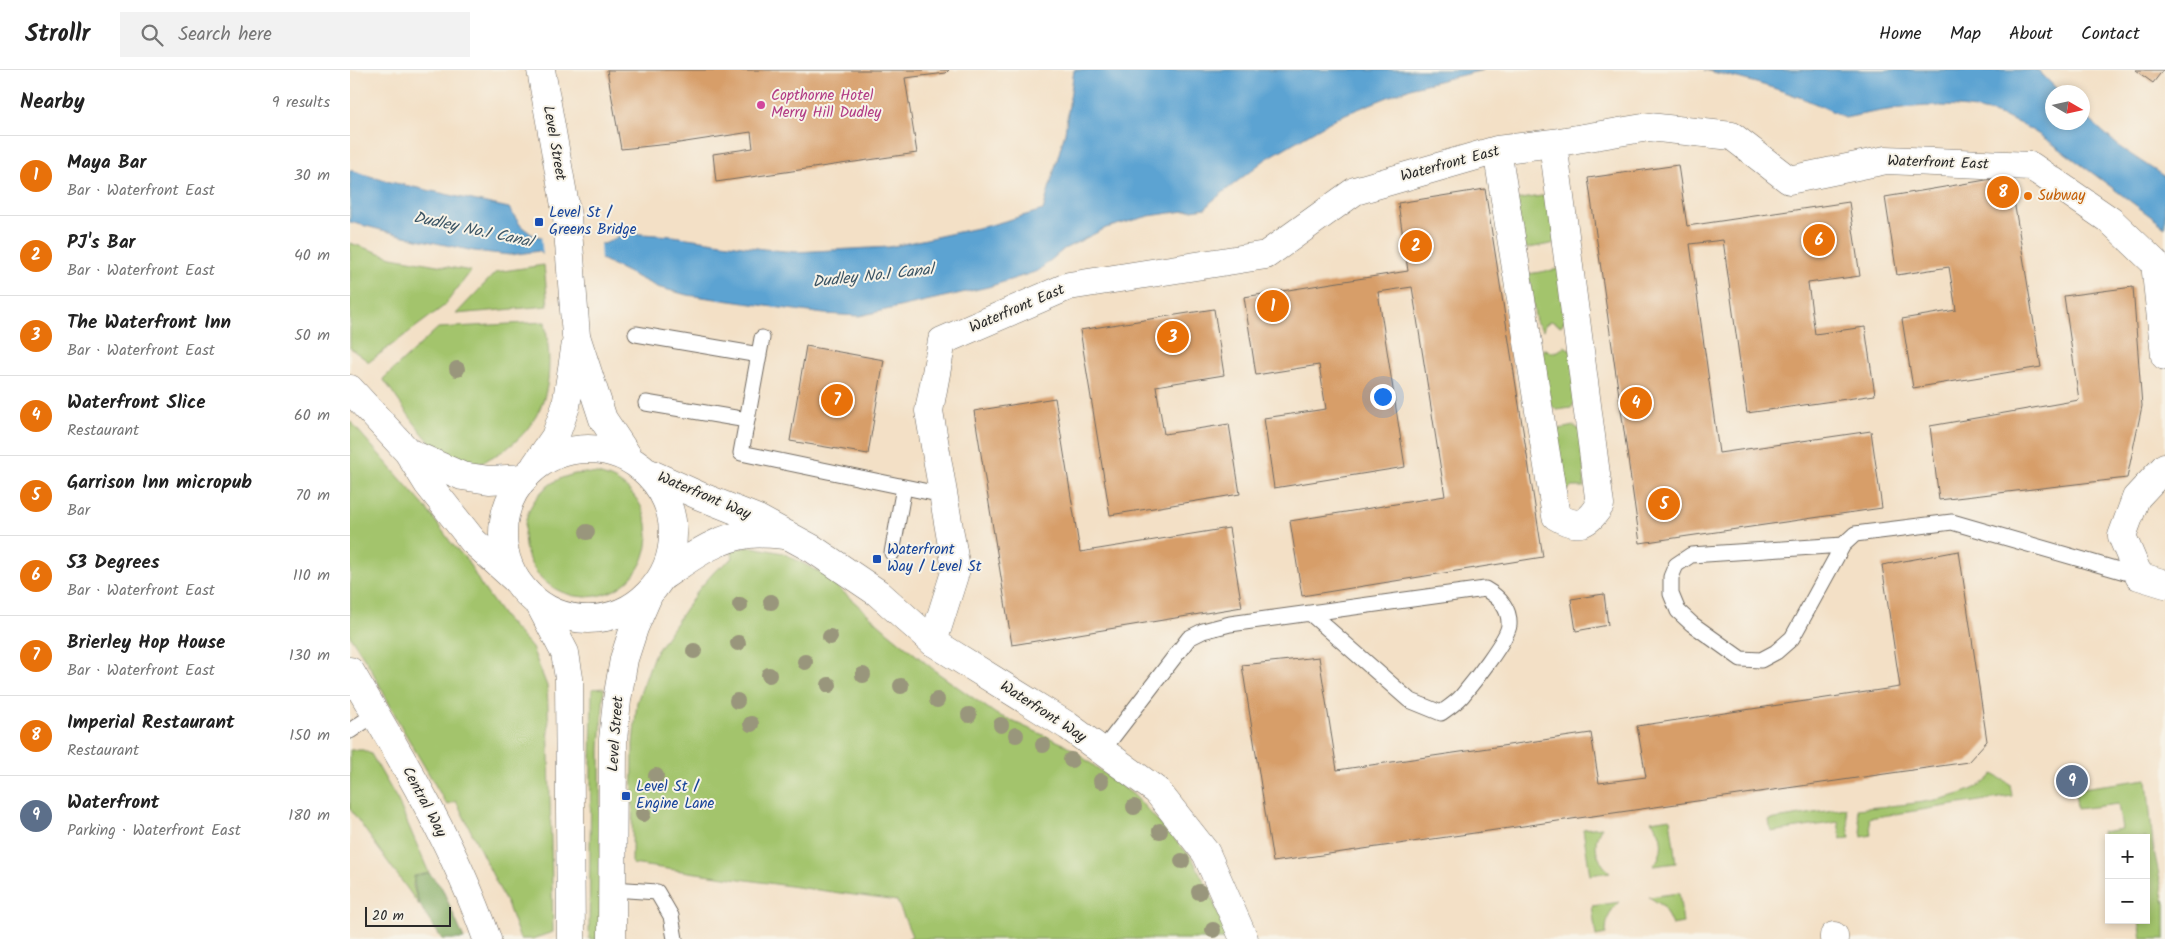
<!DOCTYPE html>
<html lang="en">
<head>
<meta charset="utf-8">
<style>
	:root { --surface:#fff; --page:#f2f2f2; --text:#222; --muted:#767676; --line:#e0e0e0; --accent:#0b8043 }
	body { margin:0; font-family:Kalam,sans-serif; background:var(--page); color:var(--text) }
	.controls { position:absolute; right:15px; bottom:15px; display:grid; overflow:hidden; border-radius:0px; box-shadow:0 2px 8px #0003 }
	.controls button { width:45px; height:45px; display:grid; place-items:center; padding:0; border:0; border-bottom:1px solid var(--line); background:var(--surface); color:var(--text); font:25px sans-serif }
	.compass { position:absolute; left:1695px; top:15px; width:45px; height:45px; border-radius:50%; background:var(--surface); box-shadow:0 2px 8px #0003; rotate:99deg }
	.scale { position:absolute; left:15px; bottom:12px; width:86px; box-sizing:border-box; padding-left:5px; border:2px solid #2b2b2b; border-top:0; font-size:14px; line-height:18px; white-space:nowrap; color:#2b2b2b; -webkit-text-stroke:4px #f7f3e8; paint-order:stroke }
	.you { position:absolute; left:1032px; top:326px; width:18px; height:18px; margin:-12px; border:4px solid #fff; border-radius:50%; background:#1a73e8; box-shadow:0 0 0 8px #1a73e833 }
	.badge { display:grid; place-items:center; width:32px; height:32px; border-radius:50%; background:var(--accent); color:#fff; font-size:16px; font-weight:700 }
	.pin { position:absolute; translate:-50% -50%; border:2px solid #fff; box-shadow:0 1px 5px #0006 }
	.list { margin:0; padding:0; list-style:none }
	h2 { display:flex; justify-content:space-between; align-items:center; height:65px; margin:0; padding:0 20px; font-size:21px }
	h2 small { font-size:16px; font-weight:400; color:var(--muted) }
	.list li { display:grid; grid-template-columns:32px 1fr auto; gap:15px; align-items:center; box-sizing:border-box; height:80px; padding:0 20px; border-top:1px solid var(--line) }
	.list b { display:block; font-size:19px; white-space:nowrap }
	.list p { margin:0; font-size:16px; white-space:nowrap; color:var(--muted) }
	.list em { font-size:16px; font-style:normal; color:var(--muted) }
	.icon { flex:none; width:28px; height:28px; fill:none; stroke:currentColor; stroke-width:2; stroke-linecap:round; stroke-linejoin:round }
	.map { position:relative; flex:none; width:1815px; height:869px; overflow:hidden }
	header { display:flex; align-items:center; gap:30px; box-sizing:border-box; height:70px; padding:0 25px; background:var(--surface); border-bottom:1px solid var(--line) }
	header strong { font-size:24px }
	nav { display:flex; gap:28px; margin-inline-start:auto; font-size:18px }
	.search { width:350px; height:45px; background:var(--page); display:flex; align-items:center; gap:12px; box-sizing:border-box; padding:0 18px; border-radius:0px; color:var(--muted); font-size:19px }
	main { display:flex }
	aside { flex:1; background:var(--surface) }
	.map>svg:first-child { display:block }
</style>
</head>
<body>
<header>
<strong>Strollr</strong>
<div class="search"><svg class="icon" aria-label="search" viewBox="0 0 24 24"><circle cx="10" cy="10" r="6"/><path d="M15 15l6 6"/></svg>Search here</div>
<nav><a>Home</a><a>Map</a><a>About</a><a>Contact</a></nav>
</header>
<main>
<aside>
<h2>Nearby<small>9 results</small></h2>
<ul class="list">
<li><span class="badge" style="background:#e8710a">1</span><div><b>Maya Bar</b><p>Bar · Waterfront East</p></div><em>30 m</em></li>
<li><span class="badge" style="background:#e8710a">2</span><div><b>PJ's Bar</b><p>Bar · Waterfront East</p></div><em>40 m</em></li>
<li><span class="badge" style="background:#e8710a">3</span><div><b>The Waterfront Inn</b><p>Bar · Waterfront East</p></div><em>50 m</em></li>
<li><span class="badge" style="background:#e8710a">4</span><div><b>Waterfront Slice</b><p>Restaurant</p></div><em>60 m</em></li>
<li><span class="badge" style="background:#e8710a">5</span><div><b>Garrison Inn micropub</b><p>Bar</p></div><em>70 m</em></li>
<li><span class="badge" style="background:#e8710a">6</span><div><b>53 Degrees</b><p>Bar · Waterfront East</p></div><em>110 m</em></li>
<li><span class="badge" style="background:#e8710a">7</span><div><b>Brierley Hop House</b><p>Bar · Waterfront East</p></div><em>130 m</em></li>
<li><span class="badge" style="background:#e8710a">8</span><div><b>Imperial Restaurant</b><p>Restaurant</p></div><em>150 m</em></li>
<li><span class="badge" style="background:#5c6f8a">9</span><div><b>Waterfront</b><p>Parking · Waterfront East</p></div><em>180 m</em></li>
</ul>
</aside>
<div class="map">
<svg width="1815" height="869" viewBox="0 0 1815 869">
	<rect width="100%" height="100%" fill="#f7f3e8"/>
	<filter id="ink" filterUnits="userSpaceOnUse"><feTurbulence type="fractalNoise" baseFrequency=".02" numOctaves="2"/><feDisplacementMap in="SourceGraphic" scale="10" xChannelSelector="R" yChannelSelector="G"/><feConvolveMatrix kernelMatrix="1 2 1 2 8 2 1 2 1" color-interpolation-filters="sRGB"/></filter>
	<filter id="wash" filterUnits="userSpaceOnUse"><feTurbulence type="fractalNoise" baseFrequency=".0096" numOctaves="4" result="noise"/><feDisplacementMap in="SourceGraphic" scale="20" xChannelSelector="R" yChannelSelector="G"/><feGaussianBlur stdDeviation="1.12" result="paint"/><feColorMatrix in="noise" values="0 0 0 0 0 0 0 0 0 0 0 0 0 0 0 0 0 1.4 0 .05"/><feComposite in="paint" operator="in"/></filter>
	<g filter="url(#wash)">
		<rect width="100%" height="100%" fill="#f3e0c6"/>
		<path fill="#a3c46c" stroke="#67784c" d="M1198,125L1206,173L1173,179L1165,130Z
			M0,173L42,187L121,201L94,236L19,292L0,278Z
			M194,195L198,236L106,244L146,202Z
			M1209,199L1216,248L1211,256L1201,251L1195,255L1193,260L1186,252L1178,204Z
			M195,252C198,273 201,295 197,316C191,348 169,375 140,388C137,390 133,393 130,393C119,395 102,388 93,383C75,373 47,327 33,309L88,258Z
			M1214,276L1221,280L1228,327L1221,338L1207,340L1196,332L1189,285L1194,279C1202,284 1208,283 1214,276Z
			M0,351L76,438L102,474L117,490L131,515L154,547L182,578L197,616L198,638L203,862L182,869H170L158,836L106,731L97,735L52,658L20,597L0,566Z
			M1224,356L1233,362L1234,417H1221L1217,421L1210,415L1202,366L1209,359Z
			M174 465a62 62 0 1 1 124 0a62 62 0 1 1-124 0Z
			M402,477L433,483L473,504L538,562L588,603L646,644L716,675L785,726L842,788L859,821L879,869H557L562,866L547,831L282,794L283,674L287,632L304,585L349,519L365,501L383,488L381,479Z
			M254,618L250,679L251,869H239L242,619Z
			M0,680H13L21,684L48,731L79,803L64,807L63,816L69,835L0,739Z
			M1643,704L1660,714L1662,726L1519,748L1521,765L1512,767L1507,739C1541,735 1623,733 1643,704Z
			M1797,709L1803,776L1815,834V869H1792L1789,850H1796V768H1759L1757,797L1752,762L1772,759L1768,734L1727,739L1725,719Z
			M1496,738L1500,768L1491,769L1488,752L1421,762L1419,750Z
			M1320,748L1326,793L1303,796C1315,783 1314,763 1301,751Z
			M1252,757C1241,771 1246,791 1260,802L1240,805L1233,759Z
			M1329,823L1333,853L1322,855L1313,836L1299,827Z
			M1270,832C1259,840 1256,851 1256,864L1246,866L1242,836Z"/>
		<path fill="#82aa60" stroke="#566a46" d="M79,803L92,818L114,869H92C79,850 63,831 64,806Z"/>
		<path fill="#5ca3d2" stroke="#44677e" d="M724,0H1133L1063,17L988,47L916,89L861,132L856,138L799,146L756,158L714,179L688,201L638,217L509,246L474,244L337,225L307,217L251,189H198L189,181L160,185L124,181L67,169L0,152V100L36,111L159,138L171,156L184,166L254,174L276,163L323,166L414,179L445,182L539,177L641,155L693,140L715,62Z
			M1354,0H1688L1710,22H1702V52H1732L1733,44L1771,78L1815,107V157C1788,137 1760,116 1733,96C1704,75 1674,50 1638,42C1591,30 1542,38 1495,48C1451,24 1403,11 1354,0Z"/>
		<path fill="#f3e0c6" d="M191,164L250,171L251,192L197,191L193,188Z"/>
		<g id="blocks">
			<path fill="#d79e69" d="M257,0H599L596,3L555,8L567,83L366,112L363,84L403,78L401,62L329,73L271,79Z
				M1785,0H1813L1803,13Z
				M1328,95L1337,156L1499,132L1510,206L1458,213L1465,264L1515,257L1525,325L1397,343L1373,170L1340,174L1369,383L1521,361L1532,438L1290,473L1238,108Z
				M1660,106L1691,297L1563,318L1552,249L1606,240L1599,197L1547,205L1535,127Z
				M1135,119L1193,487L952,526L940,451L1095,426L1062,217L1028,222L1055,397L924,418L914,348L976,339L969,295L906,305L894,227L1058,201L1048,133Z
				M1783,217L1792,336L1777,408L1589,430L1580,356L1729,330L1714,226Z
				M864,239L874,305L806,316L814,364L879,354L890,424L760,445L730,260Z
				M456,276L534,290L518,384L440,371Z
				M705,328L730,482L879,458L892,537L662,575L624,341Z
				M1609,481L1637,671L1618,692L923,792L892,595L969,587L987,700L1241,663L1249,713L1296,707L1287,656L1550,617L1532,495Z
				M1254,524L1258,555L1226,561L1221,529Z"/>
		</g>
	</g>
	<g filter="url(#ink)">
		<use href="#blocks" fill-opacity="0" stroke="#716a61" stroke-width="1"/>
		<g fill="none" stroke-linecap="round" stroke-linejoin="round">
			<defs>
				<path id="service" d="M286,264L409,285
					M412,268L391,383L593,425
					M296,333L397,350
					M1493,475L1341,485L1326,495L1321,507V524L1328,541L1342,554L1391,589L1411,590L1426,582L1442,568L1493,475L1505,464L1602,452L1789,506
					M542,483L554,417
					M0,661L25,644
					M752,681L839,568L853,561L880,554L1135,519C1149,527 1160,538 1159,555C1158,569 1122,614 1112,626C1106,633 1098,638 1091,643L1059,630L960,543
					M263,819L307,822L321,846L325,869"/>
				<path id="minor" d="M1147,80L1206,446C1227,459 1238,455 1250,435L1203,73
					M0,319L58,382L78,414L123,471L166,510
					M58,382L112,406L139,410L174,408
					M1815,397L1786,428L1772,466L1789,506L1815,514
					M583,572L606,499L579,341L592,271L719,216L916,185L1005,121L1147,80L1203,73L1299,57L1382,66L1439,110L1536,90L1681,96L1761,151L1805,193L1815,286
					M0,601C51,687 104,774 137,869
					M1484,866V869"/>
				<path id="tertiary" d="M191,0L217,147L226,266L253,349L279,388
					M153 464a85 85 0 1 1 170 0a85 85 0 1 1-170 0Z
					M185,396L205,367L216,336L226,273
					M297,402L350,426L408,449L463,479L528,523L583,572L718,656L807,721L856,783L894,869
					M312,507C339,489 365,468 399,464C410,463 423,464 434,465
					M190,535L215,583L219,608L221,869
					M262,869L263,670L267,630L274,589L284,558L298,526"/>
			</defs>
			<use href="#service" stroke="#716a61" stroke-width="17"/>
			<use href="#minor" stroke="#716a61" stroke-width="29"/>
			<use href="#tertiary" stroke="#716a61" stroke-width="29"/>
			<use href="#service" stroke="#fff" stroke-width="15"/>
			<use href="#minor" stroke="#fff" stroke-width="28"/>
			<use href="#tertiary" stroke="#fff" stroke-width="28"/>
		</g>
		<g fill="#99967b">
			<circle cx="107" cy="299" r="8"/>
			<circle cx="237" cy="462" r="8"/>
			<circle cx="421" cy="532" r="8"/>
			<circle cx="390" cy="535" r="8"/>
			<circle cx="480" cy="567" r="8"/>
			<circle cx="388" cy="573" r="8"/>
			<circle cx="344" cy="581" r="8"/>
			<circle cx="455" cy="592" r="8"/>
			<circle cx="419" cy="605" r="8"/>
			<circle cx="513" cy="605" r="8"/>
			<circle cx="479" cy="615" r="8"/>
			<circle cx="551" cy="616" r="8"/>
			<circle cx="587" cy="630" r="8"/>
			<circle cx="387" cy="631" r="8"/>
			<circle cx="619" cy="645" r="8"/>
			<circle cx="401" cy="654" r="8"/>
			<circle cx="651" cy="655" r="8"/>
			<circle cx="666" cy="665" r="8"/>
			<circle cx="693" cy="675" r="8"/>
			<circle cx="721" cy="690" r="8"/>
			<circle cx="306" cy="706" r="8"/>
			<circle cx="751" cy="711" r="8"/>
			<circle cx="784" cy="737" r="8"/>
			<circle cx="293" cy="744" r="8"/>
			<circle cx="810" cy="761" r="8"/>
			<circle cx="832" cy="791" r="8"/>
			<circle cx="849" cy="822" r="8"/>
			<circle cx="863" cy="860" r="8"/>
		</g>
	</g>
	<circle fill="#d1479c" stroke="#f7f3e8" stroke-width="2" cx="411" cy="35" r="5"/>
	<circle fill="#e8710a" stroke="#f7f3e8" stroke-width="2" cx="1678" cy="126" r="5"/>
	<g fill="#1a4fb4" stroke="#f7f3e8" stroke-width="2">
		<rect x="184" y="147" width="10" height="10" rx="2.5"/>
		<rect x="522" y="484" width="10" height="10" rx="2.5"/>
		<rect x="271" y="721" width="10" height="10" rx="2.5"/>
	</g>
	<g text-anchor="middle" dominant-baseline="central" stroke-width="4" stroke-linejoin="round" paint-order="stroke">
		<g font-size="15" fill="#b23c85" stroke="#f7f3e8" text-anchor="start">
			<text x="421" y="26">Copthorne Hotel<tspan x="421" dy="17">Merry Hill Dudley</tspan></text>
		</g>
		<g font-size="15" fill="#2b2b2b" stroke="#f7f3e8">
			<text transform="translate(204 73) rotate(80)">Level Street</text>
			<text transform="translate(1588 93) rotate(2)">Waterfront East</text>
			<text transform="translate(1100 94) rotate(-15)">Waterfront East</text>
			<text transform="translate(667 239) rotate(-23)">Waterfront East</text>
			<text transform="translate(354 426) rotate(23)">Waterfront Way</text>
			<text transform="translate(693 642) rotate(33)">Waterfront Way</text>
			<text transform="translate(266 664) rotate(-86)">Level Street</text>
			<text transform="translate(74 732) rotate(62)">Central Way</text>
		</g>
		<g font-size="15" fill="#c56008" stroke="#f7f3e8" text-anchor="start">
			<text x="1688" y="126">Subway</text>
		</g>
		<g font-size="15" fill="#164399" stroke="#f7f3e8" text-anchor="start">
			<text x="199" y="143">Level St /<tspan x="199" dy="17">Greens Bridge</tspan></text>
			<text x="537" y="480">Waterfront<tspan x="537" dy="17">Way / Level St</tspan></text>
			<text x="286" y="717">Level St /<tspan x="286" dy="17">Engine Lane</tspan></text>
		</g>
		<g font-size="16" font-style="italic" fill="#3c5565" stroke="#f7f3e8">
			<text transform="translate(123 160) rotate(12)">Dudley No.1 Canal</text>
			<text transform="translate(523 206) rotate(-6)">Dudley No.1 Canal</text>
		</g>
	</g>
</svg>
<div class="controls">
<button>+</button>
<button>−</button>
</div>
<svg class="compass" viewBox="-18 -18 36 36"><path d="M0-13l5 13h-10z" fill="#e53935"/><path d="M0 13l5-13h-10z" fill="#767676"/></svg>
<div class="scale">20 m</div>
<div class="you"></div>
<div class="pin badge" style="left:923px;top:236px;background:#e8710a">1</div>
<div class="pin badge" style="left:1066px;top:176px;background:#e8710a">2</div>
<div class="pin badge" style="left:823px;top:267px;background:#e8710a">3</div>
<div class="pin badge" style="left:1286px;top:333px;background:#e8710a">4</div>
<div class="pin badge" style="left:1314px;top:434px;background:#e8710a">5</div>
<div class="pin badge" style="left:1469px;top:170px;background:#e8710a">6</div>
<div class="pin badge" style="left:487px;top:330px;background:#e8710a">7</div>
<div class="pin badge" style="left:1653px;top:122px;background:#e8710a">8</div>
<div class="pin badge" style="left:1722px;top:711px;background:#5c6f8a">9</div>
</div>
</main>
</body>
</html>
